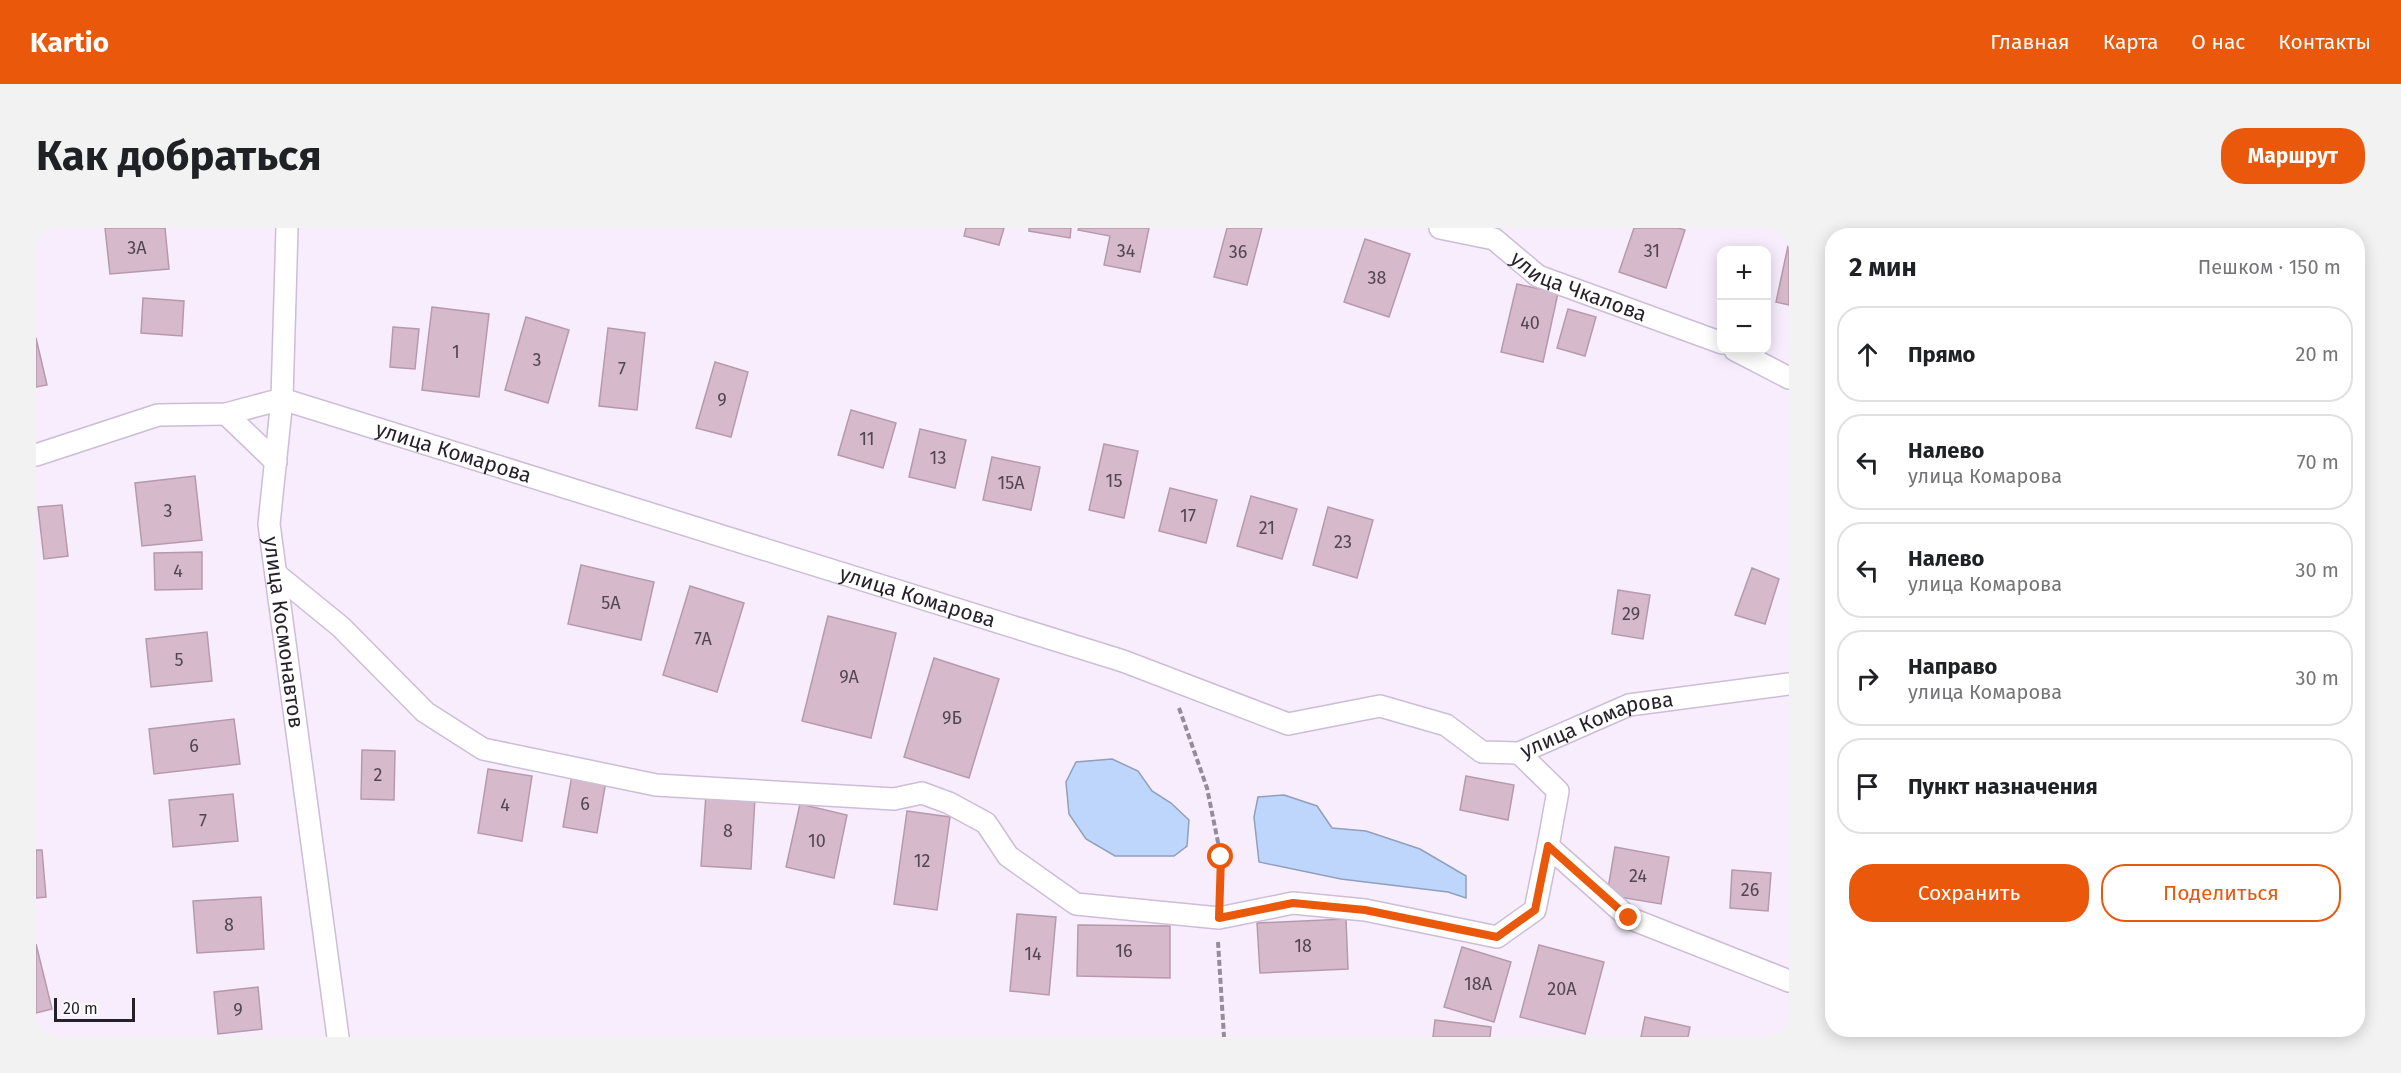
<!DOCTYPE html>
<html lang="ru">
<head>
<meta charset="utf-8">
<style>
	:root { --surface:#fff; --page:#f2f2f2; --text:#202124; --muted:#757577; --line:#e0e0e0; --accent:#ea580c }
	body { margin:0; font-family:"Fira Sans",sans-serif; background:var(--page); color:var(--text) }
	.controls { position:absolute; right:18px; top:18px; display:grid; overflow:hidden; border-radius:12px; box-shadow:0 3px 15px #0003 }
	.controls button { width:54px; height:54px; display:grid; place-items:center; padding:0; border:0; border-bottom:2px solid var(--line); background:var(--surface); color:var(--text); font:30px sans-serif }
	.scale { position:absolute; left:18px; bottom:15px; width:81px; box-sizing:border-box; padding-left:6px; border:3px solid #251f28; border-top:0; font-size:16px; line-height:21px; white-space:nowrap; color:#251f28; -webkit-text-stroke:4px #fefefe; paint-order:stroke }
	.stop { position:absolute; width:18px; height:18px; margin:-14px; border:4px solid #ea580c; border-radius:50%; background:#fff }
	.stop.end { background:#ea580c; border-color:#fff; box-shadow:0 2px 6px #0008 }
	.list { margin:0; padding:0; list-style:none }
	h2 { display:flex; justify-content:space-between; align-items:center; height:78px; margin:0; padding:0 24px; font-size:26px }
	h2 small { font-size:20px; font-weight:400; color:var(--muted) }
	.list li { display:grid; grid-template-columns:39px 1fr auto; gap:18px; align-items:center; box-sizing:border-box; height:96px; margin:0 12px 12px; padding:0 12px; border:2px solid var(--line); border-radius:24px }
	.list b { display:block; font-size:22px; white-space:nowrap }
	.list p { margin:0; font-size:20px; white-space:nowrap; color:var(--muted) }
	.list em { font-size:20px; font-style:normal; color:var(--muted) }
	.actions { display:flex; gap:12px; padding:18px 24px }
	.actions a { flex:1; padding:14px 0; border:2px solid var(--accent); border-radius:24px; text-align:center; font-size:21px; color:var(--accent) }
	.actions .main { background:var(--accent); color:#fff }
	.icon { flex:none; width:33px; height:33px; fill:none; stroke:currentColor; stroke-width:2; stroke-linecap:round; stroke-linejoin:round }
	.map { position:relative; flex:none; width:1753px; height:809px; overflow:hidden; border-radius:24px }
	header { display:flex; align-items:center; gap:36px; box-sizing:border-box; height:84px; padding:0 30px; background:var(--accent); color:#fff }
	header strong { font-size:28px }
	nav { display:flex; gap:33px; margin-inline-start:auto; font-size:21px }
	.intro { display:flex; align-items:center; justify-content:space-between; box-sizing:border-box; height:144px; padding:0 36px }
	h1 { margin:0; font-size:42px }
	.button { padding:15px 27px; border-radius:24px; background:var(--accent); color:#fff; font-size:21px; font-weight:700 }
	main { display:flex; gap:36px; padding:0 36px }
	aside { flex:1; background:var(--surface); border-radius:24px; box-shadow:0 3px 15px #0003 }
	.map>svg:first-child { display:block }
</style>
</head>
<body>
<header>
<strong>Kartio</strong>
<nav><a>Главная</a><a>Карта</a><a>О нас</a><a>Контакты</a></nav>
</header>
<div class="intro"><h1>Как добраться</h1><a class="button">Маршрут</a></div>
<main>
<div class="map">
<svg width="1753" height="809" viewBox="0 0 1753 809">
	<rect width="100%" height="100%" fill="#f7edfd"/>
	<path fill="#bed6fc" stroke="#909fbc" stroke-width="1.5" d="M1076,531L1102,543L1116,563L1135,575L1153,592L1151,618L1138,628H1079L1050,611L1033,586L1030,554L1040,534Z
		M1248,567L1281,578L1296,600L1330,603L1384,621L1430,648V670L1412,664L1305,651L1223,634L1218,589L1222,569Z"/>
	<path fill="#d6b9cb" stroke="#b69aac" stroke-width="1.5" d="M69,0H129L133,41L74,46Z
		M930,0H968L963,17L928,8Z
		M993,0H1035L1034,10L993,3Z
		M1043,0H1113L1104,44L1068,37L1074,8L1042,2Z
		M1191,0H1226L1211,57L1178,49Z
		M1598,0H1642L1649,2L1630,60L1583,44Z
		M1329,11L1374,26L1353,89L1308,74Z
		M1752,18H1753V77L1740,74Z
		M1481,56L1522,65L1507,134L1465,124Z
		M107,70L148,73L146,108L105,105Z
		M396,79L453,86L443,169L386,162Z
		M1532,81L1560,89L1549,128L1521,120Z
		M490,89L533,102L512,175L469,162Z
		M357,99L383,101L379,141L354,139Z
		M572,100L609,105L601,182L563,178Z
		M0,110L11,157L0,159Z
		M679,134L712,144L695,209L660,200Z
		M815,182L860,195L847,240L802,227Z
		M884,201L930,212L919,260L873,249Z
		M1068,216L1102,223L1088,290L1053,282Z
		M956,229L1004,239L995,282L947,272Z
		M159,248L166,312L106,318L99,255Z
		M1134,260L1181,272L1170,315L1123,303Z
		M1215,268L1261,281L1246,331L1201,318Z
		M26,277L32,328L8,331L2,279Z
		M1292,279L1337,292L1321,350L1277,337Z
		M166,324V361L119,362L118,325Z
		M545,337L618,354L605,412L532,396Z
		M1716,340L1743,351L1729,396L1699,387Z
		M654,358L708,375L681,464L627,447Z
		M1582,362L1614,367L1607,411L1576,406Z
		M792,388L860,405L835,510L766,493Z
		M171,404L176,453L115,459L110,411Z
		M898,430L963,451L933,550L868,529Z
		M198,491L204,536L118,546L113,501Z
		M326,522L359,523L358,572L325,571Z
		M452,541L496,548L486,613L442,605Z
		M536,547L570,553L561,605L527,599Z
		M1430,548L1478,557L1472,592L1424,582Z
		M197,566L202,613L137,619L133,572Z
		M670,566L719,569L715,641L665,638Z
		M764,576L811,587L798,650L750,639Z
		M871,583L914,589L901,682L858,676Z
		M1579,619L1633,629L1625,676L1571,667Z
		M0,622H6L10,669L0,670Z
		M1696,642L1735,645L1732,683L1694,680Z
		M225,669L228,721L161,725L157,673Z
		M981,686L1020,689L1013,767L974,763Z
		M1310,691L1312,741L1224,745L1221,695Z
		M1042,697L1134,698V750L1041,748Z
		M0,716L16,781L0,785Z
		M1503,717L1568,734L1549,806L1484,789Z
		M1426,719L1475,734L1458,794L1408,779Z
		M222,759L226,801L182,806L178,764Z
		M1609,789L1654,799L1652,809H1605Z
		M1399,792L1455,799L1454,809H1397Z"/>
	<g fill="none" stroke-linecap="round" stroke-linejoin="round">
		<defs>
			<g id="minor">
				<path id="s1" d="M251,0L246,171L233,296L302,809"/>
				<path id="s2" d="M1404,0L1458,11L1502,48L1686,115"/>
				<path d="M1699,122L1753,150"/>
				<path d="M190,186L240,234"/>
				<path id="s3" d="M0,227L122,187L190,186L246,171L1087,433L1252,496L1344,478L1410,497L1446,524L1483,525L1593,477L1753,456"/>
				<path d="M240,346L305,399L389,484L447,521L620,557L858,571L886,565L913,575L950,595L972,628L1040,676L1183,690L1257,675L1329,682L1461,709L1499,682L1512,618L1593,690L1753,753"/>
				<path d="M1483,525L1522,563L1512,618"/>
			</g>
		</defs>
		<use href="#minor" stroke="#cdbdd7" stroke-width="24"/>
		<path stroke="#948c99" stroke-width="4" stroke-dasharray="6 3" stroke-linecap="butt" d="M1143,480L1171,560L1185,629L1184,668
			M1182,714L1188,809"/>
		<use href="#minor" stroke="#fff" stroke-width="21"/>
	</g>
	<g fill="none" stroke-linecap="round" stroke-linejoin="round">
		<path stroke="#ea580c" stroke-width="8" d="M1185,629L1183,690L1257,675L1329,682L1461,709L1499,682L1512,618L1593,690"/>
	</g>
	<g text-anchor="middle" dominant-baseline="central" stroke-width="4.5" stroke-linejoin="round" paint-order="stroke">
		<g font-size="18" fill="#514651">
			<text x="101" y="20">3А</text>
			<text x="1090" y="23">34</text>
			<text x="1616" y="23">31</text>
			<text x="1202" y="24">36</text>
			<text x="1341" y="50">38</text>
			<text x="1494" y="95">40</text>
			<text x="420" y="124">1</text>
			<text x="501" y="132">3</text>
			<text x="586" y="141">7</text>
			<text x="686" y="172">9</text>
			<text x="831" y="211">11</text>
			<text x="902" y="230">13</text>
			<text x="1078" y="253">15</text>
			<text x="975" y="255">15А</text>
			<text x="132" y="283">3</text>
			<text x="1152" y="288">17</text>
			<text x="1231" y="300">21</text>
			<text x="1307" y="314">23</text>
			<text x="142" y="343">4</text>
			<text x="575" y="375">5А</text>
			<text x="1595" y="386">29</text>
			<text x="667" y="411">7А</text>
			<text x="143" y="432">5</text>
			<text x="813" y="449">9А</text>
			<text x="916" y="490">9Б</text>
			<text x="158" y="518">6</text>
			<text x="342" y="547">2</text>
			<text x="549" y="576">6</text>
			<text x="469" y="577">4</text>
			<text x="167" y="593">7</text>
			<text x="692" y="603">8</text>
			<text x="781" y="613">10</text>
			<text x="886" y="633">12</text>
			<text x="1602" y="648">24</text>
			<text x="1714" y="662">26</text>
			<text x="193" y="697">8</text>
			<text x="1267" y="718">18</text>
			<text x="1088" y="723">16</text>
			<text x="997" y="726">14</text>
			<text x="1442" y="756">18А</text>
			<text x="1526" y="761">20А</text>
			<text x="202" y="782">9</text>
		</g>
		<g font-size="21" fill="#251f28" stroke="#fefefe">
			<text stroke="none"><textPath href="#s2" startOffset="154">улица Чкалова</textPath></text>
			<text stroke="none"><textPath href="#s3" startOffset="434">улица Комарова</textPath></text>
			<text stroke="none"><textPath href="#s3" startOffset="920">улица Комарова</textPath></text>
			<text stroke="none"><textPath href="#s1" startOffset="406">улица Космонавтов</textPath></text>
			<text stroke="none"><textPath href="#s3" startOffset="1640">улица Комарова</textPath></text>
		</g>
	</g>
</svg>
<div class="controls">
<button>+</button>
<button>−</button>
</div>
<div class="scale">20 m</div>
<div class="stop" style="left:1185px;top:629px"></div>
<div class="stop end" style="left:1593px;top:690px"></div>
</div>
<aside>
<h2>2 мин<small>Пешком · 150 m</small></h2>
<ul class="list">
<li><svg class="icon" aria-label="ahead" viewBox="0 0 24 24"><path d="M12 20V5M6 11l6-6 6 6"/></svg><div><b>Прямо</b></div><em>20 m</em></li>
<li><svg class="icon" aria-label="left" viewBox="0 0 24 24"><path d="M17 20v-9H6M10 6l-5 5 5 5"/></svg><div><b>Налево</b><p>улица Комарова</p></div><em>70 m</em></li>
<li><svg class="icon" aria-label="left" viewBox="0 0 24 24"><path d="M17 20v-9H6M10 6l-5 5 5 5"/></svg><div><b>Налево</b><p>улица Комарова</p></div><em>30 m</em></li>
<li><svg class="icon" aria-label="right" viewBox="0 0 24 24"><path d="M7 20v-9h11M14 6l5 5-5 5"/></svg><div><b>Направо</b><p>улица Комарова</p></div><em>30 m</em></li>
<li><svg class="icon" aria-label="arrive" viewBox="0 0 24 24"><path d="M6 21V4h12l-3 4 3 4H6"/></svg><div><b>Пункт назначения</b></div></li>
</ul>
<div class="actions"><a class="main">Сохранить</a><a>Поделиться</a></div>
</aside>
</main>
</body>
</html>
